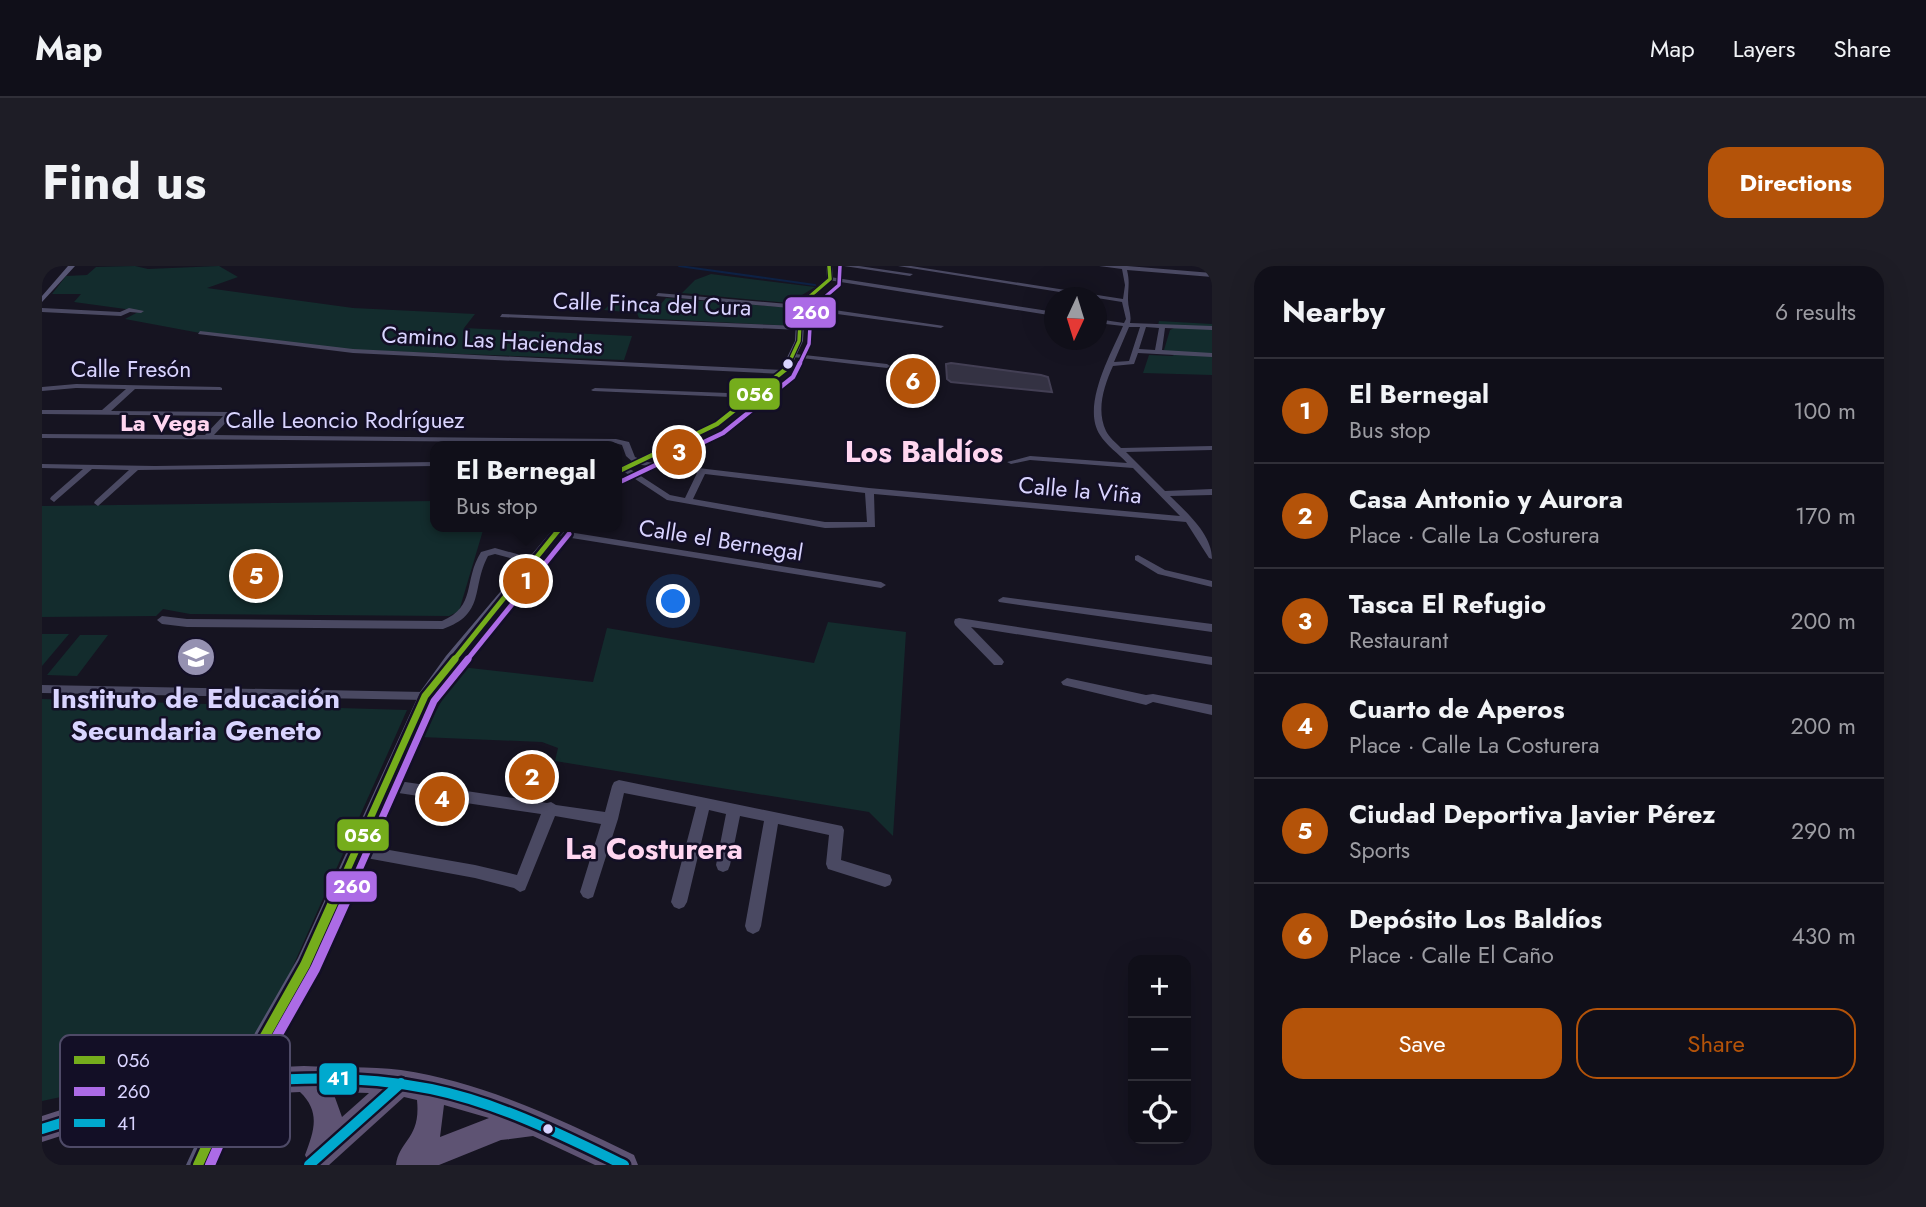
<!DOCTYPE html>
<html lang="en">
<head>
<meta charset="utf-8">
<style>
	:root { --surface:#100f19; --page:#1e1d26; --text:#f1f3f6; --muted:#9c9ca2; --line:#302f38; --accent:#b45309 }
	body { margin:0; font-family:Jost,sans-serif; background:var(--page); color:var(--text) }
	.controls { position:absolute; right:21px; bottom:21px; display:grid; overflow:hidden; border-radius:14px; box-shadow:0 7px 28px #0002 }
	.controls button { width:63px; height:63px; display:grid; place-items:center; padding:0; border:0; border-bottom:2px solid var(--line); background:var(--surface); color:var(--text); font:35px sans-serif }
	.compass { position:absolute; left:1002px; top:21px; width:63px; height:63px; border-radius:50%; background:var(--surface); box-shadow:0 7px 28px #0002; rotate:184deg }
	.you { position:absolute; left:632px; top:336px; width:24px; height:24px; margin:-18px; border:5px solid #fff; border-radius:50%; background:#1a73e8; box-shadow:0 0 0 10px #1a73e833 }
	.badge { display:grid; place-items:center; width:46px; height:46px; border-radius:50%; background:var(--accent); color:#fff; font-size:23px; font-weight:700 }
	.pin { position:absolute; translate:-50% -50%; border:4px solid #fff; box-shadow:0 2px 7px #0006 }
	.popup { position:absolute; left:388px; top:175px; width:192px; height:91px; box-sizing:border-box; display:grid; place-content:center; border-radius:14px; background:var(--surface); filter:drop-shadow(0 2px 5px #0005); font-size:23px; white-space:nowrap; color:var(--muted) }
	.popup b { font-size:26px; color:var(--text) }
	.popup::after { content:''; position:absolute; left:50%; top:100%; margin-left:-14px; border:14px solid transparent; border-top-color:var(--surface) }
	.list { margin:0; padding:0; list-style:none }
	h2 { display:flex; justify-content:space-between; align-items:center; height:91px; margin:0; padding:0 28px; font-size:30px }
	h2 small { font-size:23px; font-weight:400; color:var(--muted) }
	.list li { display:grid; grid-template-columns:46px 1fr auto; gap:21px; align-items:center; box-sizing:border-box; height:105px; padding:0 28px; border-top:2px solid var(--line) }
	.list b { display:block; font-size:26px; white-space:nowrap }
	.list p { margin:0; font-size:23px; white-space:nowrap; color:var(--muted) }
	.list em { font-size:23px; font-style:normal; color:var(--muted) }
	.actions { display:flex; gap:14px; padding:21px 28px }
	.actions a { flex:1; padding:16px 0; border:2px solid var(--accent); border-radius:21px; text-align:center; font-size:24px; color:var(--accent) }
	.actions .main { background:var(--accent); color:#fff }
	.icon { flex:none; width:38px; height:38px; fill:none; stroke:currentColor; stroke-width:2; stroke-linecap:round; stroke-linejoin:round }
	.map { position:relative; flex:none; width:1170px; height:899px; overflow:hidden; border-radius:21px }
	header { display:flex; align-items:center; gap:42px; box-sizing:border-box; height:98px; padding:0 35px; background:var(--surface); border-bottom:2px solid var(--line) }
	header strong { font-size:33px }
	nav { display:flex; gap:38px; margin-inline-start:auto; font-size:24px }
	.intro { display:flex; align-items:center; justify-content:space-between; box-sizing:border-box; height:168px; padding:0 42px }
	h1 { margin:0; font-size:49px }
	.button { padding:18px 32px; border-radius:21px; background:var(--accent); color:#fff; font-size:24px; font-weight:700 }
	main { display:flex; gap:42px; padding:0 42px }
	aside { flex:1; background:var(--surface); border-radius:21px; box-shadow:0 7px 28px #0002 }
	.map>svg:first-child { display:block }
</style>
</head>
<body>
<header>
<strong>Map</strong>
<nav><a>Map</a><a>Layers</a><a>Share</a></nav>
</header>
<div class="intro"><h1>Find us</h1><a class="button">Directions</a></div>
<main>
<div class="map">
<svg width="1170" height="899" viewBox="0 0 1170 899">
	<rect width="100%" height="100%" fill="#161421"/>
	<path fill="#132c2d" d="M93,0L106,3L177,0L196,11L165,22L311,42L433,48L422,62L590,70L582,94L314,84L158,67L83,53L98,45L32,36L39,28H10L24,10L45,9L54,1Z
		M669,8L773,21L747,37L640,27L653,14Z
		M624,32L751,42L752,60L597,52L595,47L562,44L571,35L617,40Z
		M1117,55L1170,58V109L1101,107L1107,89L1132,90L1122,84L1128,64L1132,62L1116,59Z
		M393,235V261H442L417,345L407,350L148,348L121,343L114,350L0,351V240Z
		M786,356L864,366L851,570L827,546L513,495L516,482L500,476L379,471L419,401L551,416L565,362L772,397Z
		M0,368H27L0,400Z
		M38,369H66L35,410L5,409Z
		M0,433L365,444L211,790L0,835Z"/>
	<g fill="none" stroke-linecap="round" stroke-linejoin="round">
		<path stroke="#0d2144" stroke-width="2" d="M637,0L773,19"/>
	</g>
	<path fill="#343243" stroke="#433f54" stroke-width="2" d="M909,97L999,109L1006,111L1010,126L909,116L905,113L904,98Z
		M857,100L894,105L892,132L851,128L852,122H846L850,107L855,108Z
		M474,499L512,506L507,520L469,513Z"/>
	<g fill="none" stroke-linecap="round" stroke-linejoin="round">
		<path fill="#4a4962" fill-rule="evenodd" d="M802,0H817L871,8L868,10Z
			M856,0H869L1081,33L1083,19L1080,3L1057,0H1085L1170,7V11L1085,4C1088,16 1086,21 1086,34C1086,42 1090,49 1088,57L1170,60V64L1123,62L1120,84L1170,87V91L1096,87L1092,98L1071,100C1062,120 1054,144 1064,165C1067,171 1074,177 1079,182L1170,180V184L1084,186L1123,225L1170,223V229L1128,230C1145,247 1170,268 1170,293L1167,292L1144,256L832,228L833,261L783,262L625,234L578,203L585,201L628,229L643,232L655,207L593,198L584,190L580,179L573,177L0,172V168L163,169L181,150L0,148V144H60L84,123L34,122L0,125V121L34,118L178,121L180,122V124L93,123L69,145L190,146V150L172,169L574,173L587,176L593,191L605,196L827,222L1138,250L1091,202L988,194L969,198L965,196L988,190L1085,197C1077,188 1064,179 1058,169C1039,140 1069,88 1081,60L1055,57V53L1082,57L1084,53L1080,36ZM1087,61H1098L1087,95L1072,96ZM1104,61L1117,62L1113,84L1097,83ZM663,208L823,227L825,256H783L651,233Z
			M788,11L1013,46V50L786,14Z
			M616,27L758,39L902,60L899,62L758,43L614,30Z
			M0,42L78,46L87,42L102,45L99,47L88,46L79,50L0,46Z
			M460,48L758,60L761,62L758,64L458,51Z
			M158,65L311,83L741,104L744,106L741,108L311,87L156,68Z
			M753,88L845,98L848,100L845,102L751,91L750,90Z
			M553,122L712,128L716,130L712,132L551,125L549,124Z
			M393,196V200L96,204L56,240L52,237L53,235L87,204L50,203L12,236L8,233L9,231L41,203L0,202V198L113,200Z
			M514,264L839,316L844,319L839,322L511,269L509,267Z
			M453,282L493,293L495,295L490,298L453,288L446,290C429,322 444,348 401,363L145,361L120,358L115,354L120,350L145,353L400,355C435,340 421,315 439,286Z
			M1096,289L1123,304L1170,315V321L1116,308L1093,294V290Z
			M961,331L1170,358V366L957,336L956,334Z
			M917,352L1170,391V399L929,361L960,393L962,396L960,399H952L913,359L912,356L913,353Z
			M1025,412L1104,429L1111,428L1170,439V449L1111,436L1104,439L1021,419L1019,416Z
			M0,419L383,426L389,430L383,434L0,427Z
			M343,513L505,537L509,536L514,539L563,546L570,520L572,516L577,514L800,560L802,564L799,594L848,609L850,614L848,619L843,621L786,603L784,598L787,569L736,558L719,660L717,665L711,668L705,665L703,660L722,555L698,550L688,599L686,604L681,606L676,604L674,599L684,548L667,544L645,636L642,641L637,643L632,641L629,636L654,541L582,527L576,553L551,631L546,633L541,631L538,626L559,558L513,550L483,624L478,626L472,622L433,612L308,589L306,584L308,579L313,578L433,599L475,609L499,548L343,525L338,523L336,519L338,515Z"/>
		<path fill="#575674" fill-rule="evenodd" d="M26,0H33L0,36V30Z
			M784,0H790L791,13L763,39L761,75L747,105L678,160L575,209V202L672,156L740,102L753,75L755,38L785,12Z
			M513,261H525L414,398L390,432L270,706L187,856L169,899H144L171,840L256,692L378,426L404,390Z"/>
		<path fill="#5e5373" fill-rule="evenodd" d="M262,800C294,802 327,800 359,804C441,816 518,853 592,889L596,899H553L491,870L459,874L397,899H354C357,874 379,873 375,834L362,831L287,899H268L263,889C272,865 279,846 258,826L215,828L206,824L202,815L206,806L215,802ZM291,826L327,827L300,851ZM402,839L447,852L398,871Z
			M178,806L187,810L191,819L187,828L178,832L90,847L0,876V850L90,821Z"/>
		<path stroke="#5e5373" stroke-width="24" d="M178,819L215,815"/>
		<defs>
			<path id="bus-1-far4" d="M746,99L757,75L759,38L788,13L787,0"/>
			<path id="bus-1-far3" d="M575,206L675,158L744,103L747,97"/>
			<path id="bus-1-far2" d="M412,394L519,261"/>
			<path id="bus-1-far1" d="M301,613L383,430L413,393"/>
			<path id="bus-1" d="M156,899L179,848L263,699L302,612"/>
			<path id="bus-2-far4" d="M757,99L767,78L769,43L797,19L798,0"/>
			<path id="bus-2-far3" d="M580,215L681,167L751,111L758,97"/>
			<path id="bus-2-far2" d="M425,394L527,268"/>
			<path id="bus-2-far1" d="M313,613L392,435L426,393"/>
			<path id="bus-2" d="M168,899L188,853L273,703L314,612"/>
			<path id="bus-3" d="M0,863C125,823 258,797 389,823C457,837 520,869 582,899
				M267,899L359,817"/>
		</defs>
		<use href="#bus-1-far4" stroke="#130f26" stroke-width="6"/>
		<use href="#bus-1-far3" stroke="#130f26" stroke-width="8"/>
		<use href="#bus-1-far2" stroke="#130f26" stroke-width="10"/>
		<use href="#bus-1-far1" stroke="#130f26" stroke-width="12"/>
		<use href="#bus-1" stroke="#130f26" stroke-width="15"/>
		<use href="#bus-2-far4" stroke="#130f26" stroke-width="6"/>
		<use href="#bus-2-far3" stroke="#130f26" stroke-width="8"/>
		<use href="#bus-2-far2" stroke="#130f26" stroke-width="10"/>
		<use href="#bus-2-far1" stroke="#130f26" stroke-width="12"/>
		<use href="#bus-2" stroke="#130f26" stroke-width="15"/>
		<use href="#bus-3" stroke="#130f26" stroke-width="15"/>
		<use href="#bus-1-far4" stroke="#75ad1c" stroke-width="3.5"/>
		<use href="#bus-1-far3" stroke="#75ad1c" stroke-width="4.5"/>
		<use href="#bus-1-far2" stroke="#75ad1c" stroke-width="5"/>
		<use href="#bus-1-far1" stroke="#75ad1c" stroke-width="7"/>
		<use href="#bus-1" stroke="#75ad1c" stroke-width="10"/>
		<use href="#bus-2-far4" stroke="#ac6be6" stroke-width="3.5"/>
		<use href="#bus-2-far3" stroke="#ac6be6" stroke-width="4.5"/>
		<use href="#bus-2-far2" stroke="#ac6be6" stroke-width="5"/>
		<use href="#bus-2-far1" stroke="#ac6be6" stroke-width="7"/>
		<use href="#bus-2" stroke="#ac6be6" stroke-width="10"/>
		<use href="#bus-3" stroke="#00a9ce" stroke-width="10"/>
	</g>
	<defs>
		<symbol id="school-disc" viewBox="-11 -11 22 22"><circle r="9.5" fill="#9591b1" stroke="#130f26"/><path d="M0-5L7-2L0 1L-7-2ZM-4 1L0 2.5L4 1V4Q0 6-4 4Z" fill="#fff"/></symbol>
	</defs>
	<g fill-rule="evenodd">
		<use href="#school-disc" x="132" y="369" width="44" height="44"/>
	</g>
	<g fill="#d9d4ff" stroke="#130f26" stroke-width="2.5">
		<circle cx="746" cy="98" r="6"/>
		<circle cx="506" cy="863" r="6"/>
	</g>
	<g text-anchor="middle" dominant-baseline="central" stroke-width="5" stroke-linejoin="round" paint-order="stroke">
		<g font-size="23" fill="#d9d4ff" stroke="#130f26">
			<text transform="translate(610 38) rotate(2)">Calle Finca del Cura</text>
			<text transform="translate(450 74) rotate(3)">Camino Las Haciendas</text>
			<text x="89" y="103">Calle Fresón</text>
			<text x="303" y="154">Calle Leoncio Rodríguez</text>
			<text transform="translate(1038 224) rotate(5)">Calle la Viña</text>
			<text transform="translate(679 274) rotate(9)">Calle el Bernegal</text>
		</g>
		<g font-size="24" font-weight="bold" fill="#ffd6f0" stroke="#130f26">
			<text x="123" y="156">La Vega</text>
		</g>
		<g font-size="28" font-weight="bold" fill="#d9d4ff" stroke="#130f26">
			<text x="154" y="432">Instituto de Educación<tspan x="154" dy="32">Secundaria Geneto</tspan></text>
		</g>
		<g font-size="30" font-weight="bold" fill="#ffd6f0" stroke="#130f26">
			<text x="882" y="185">Los Baldíos</text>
		</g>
		<g font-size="30" font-weight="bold" fill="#ffd6f0" stroke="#130f26">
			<text x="612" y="582">La Costurera</text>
		</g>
	</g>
	<rect x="18" y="769" width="230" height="112" rx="10" fill="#130f26" stroke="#4e4a67" stroke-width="2"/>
	<rect x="32" y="790" width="31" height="8" fill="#75ad1c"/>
	<rect x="32" y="821" width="31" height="9" fill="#ac6be6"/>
	<rect x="32" y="853" width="31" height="8" fill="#00a9ce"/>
	<g font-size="19" fill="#d9d4ff">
		<text x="75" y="801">056</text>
		<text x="75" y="832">260</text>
		<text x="75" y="864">41</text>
	</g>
	<g stroke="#130f26" stroke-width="2.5">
		<rect x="742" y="30" width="53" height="33" rx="7" fill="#ac6be6"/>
		<rect x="686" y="111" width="53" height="34" rx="7" fill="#75ad1c"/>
		<rect x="294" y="552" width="54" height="34" rx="7" fill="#75ad1c"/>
		<rect x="283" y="604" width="53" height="33" rx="7" fill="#ac6be6"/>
		<rect x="276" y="796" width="40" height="34" rx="7" fill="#00a9ce"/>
	</g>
	<g font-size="19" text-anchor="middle" font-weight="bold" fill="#fff">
		<text x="769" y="53">260</text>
		<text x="713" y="135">056</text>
		<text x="321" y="576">056</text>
		<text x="310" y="627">260</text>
		<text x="296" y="819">41</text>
	</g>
</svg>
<div class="controls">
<button>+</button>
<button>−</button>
<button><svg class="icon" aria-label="locate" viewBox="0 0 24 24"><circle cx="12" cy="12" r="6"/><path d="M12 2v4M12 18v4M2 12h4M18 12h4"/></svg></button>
</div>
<svg class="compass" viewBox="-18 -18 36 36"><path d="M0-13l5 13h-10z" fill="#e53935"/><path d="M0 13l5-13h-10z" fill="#9c9ca2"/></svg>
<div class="you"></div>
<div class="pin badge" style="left:484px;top:315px">1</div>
<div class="popup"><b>El Bernegal</b>Bus stop</div>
<div class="pin badge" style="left:490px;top:511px">2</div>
<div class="pin badge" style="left:637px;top:186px">3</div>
<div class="pin badge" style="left:400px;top:533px">4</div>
<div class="pin badge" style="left:214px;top:310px">5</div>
<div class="pin badge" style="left:871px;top:115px">6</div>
</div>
<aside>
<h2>Nearby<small>6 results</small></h2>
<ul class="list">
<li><span class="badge">1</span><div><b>El Bernegal</b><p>Bus stop</p></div><em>100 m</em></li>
<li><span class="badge">2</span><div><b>Casa Antonio y Aurora</b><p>Place · Calle La Costurera</p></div><em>170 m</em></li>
<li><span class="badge">3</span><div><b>Tasca El Refugio</b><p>Restaurant</p></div><em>200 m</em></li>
<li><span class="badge">4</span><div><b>Cuarto de Aperos</b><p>Place · Calle La Costurera</p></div><em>200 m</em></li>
<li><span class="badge">5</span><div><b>Ciudad Deportiva Javier Pérez</b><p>Sports</p></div><em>290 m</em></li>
<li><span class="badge">6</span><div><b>Depósito Los Baldíos</b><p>Place · Calle El Caño</p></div><em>430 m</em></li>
</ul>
<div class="actions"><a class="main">Save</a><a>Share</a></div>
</aside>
</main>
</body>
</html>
